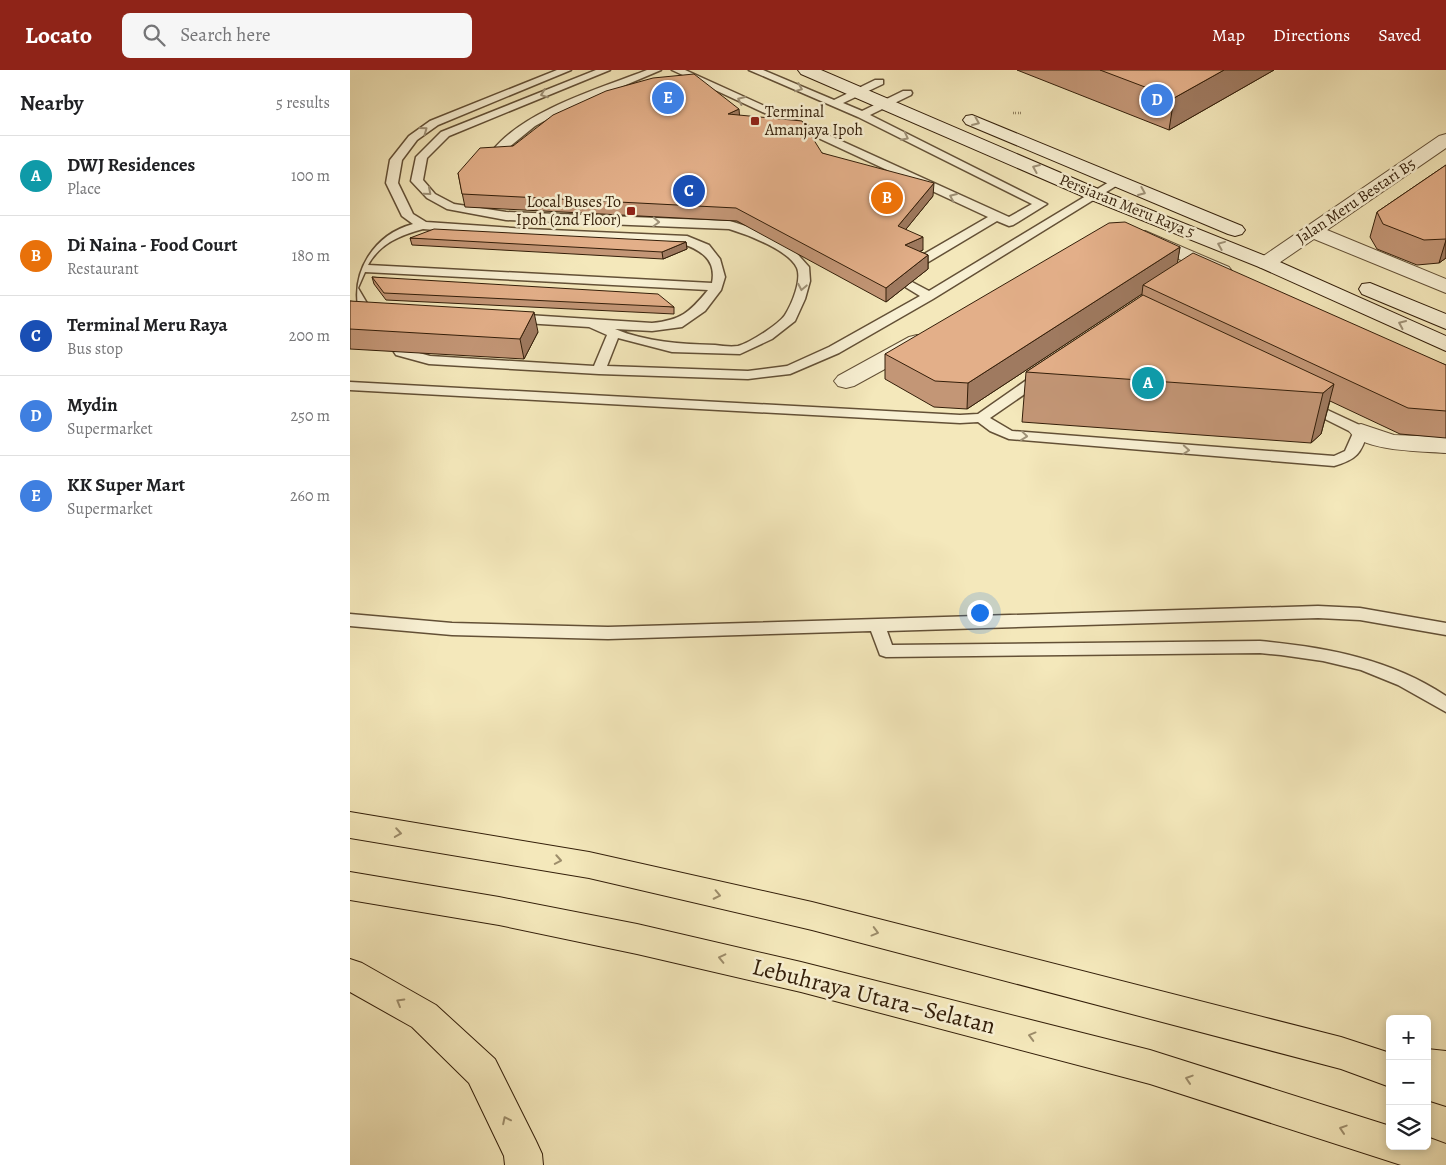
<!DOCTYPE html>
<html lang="en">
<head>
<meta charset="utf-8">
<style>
	:root { --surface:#fff; --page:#f6f6f6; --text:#202124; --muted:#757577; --line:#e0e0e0; --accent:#8f2418 }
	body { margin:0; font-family:Alegreya,serif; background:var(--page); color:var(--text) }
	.controls { position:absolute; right:15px; bottom:15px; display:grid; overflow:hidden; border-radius:8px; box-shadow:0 2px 8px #0003 }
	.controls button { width:45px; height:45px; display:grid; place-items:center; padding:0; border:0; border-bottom:1px solid var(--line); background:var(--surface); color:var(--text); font:25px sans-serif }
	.you { position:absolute; left:629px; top:542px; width:18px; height:18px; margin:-12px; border:4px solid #fff; border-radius:50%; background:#1a73e8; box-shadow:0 0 0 8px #1a73e833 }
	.badge { display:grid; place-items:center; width:32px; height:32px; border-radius:50%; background:var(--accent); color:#fff; font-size:16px; font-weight:700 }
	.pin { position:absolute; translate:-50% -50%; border:2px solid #fff; box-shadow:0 1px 5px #0006 }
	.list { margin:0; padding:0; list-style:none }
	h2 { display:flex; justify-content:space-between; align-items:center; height:65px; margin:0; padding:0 20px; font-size:21px }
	h2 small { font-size:16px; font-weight:400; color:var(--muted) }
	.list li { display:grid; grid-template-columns:32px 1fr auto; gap:15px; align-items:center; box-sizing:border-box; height:80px; padding:0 20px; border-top:1px solid var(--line) }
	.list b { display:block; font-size:19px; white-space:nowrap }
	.list p { margin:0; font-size:16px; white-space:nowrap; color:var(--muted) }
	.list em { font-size:16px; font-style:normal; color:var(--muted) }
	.icon { flex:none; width:28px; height:28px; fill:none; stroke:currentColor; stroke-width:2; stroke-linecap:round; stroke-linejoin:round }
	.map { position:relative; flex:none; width:1096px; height:1095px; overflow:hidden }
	header { display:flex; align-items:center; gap:30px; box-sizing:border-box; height:70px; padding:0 25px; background:var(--accent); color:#fff }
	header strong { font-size:24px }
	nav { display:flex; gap:28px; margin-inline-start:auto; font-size:18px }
	.search { width:350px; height:45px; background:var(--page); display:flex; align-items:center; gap:12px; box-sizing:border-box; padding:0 18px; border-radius:8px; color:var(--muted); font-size:19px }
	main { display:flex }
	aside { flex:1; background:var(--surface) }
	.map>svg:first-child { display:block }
</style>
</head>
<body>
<header>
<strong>Locato</strong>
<div class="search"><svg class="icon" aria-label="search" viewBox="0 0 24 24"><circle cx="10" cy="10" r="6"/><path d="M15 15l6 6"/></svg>Search here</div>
<nav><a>Map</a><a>Directions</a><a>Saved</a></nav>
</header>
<main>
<aside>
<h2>Nearby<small>5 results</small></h2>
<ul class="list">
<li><span class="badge" style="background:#0f9aa8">A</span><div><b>DWJ Residences</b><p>Place</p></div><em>100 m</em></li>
<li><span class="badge" style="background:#e8710a">B</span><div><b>Di Naina - Food Court</b><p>Restaurant</p></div><em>180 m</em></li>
<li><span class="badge" style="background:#1a4fb4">C</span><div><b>Terminal Meru Raya</b><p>Bus stop</p></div><em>200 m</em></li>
<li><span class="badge" style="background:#3f7fe0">D</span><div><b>Mydin</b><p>Supermarket</p></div><em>250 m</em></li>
<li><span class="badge" style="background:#3f7fe0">E</span><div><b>KK Super Mart</b><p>Supermarket</p></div><em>260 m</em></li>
</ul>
</aside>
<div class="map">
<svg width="1096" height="1095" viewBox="0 0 1096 1095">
	<rect width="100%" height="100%" fill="#f4e8bb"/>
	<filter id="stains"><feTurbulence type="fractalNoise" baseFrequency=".004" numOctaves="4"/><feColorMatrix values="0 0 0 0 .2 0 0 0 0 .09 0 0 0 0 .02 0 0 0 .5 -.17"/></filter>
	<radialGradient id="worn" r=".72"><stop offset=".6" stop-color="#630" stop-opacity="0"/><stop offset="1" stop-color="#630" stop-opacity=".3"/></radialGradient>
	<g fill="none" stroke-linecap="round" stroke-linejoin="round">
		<defs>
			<path id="lane" d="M207,0H221L88,55L67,70L52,90L48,113L63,144L76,152L177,159L337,166L359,175L370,189L375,207L371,220L355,241L332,257L302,261L265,259C296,272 331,274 365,275C372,276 381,277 388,276C400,273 429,254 435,245C442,234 452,210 447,198C439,180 396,164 379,159L156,150L97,139L77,128L61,111L66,87L91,62L246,0H260L99,66L77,88L73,110L85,124L104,134L156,142L380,151L405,159L442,178L459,197L460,211L455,229L445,251L422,269L390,284L322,282L268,268L257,296L398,301L437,296L479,277L570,226L552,215L554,212H562L579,221L764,109H772L774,111L583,229L489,283L440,304L398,309L249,304L79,294L46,285L44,282L51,278L80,286L244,296L257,265L239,257L14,243L9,242C0,201 25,164 63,154L52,146L36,113L40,90L59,66L80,51ZM73,159L177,167L331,173C350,180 367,189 362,213L18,195C30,173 51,165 73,159ZM15,202L358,220C339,243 331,250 302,253L18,235L8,218Z
				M297,0H311L205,45L185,56L153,82L149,83L143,80C175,40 251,18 297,0Z
				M322,0H335L659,147L682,134L508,47L399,0H413L484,30L525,10H533V14L493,33L512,41L553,21H561L562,23L561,25L520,45L697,134L663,155L659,156L647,151L570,197H562L560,194L562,191L638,147Z
				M693,301L700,305L698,308L640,348L662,361L984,386L995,381L1003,363L951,337L949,334L956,330L1016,358L1018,361C1011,384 1007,389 984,396L659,369L640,361L628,352L610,353L0,320V312L610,345L628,344L688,302Z
				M968,536L1010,538L1096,553V565L1010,550L968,548L537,561L542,575L910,571C975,577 1041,589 1096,626V642L1048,615L1011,600L973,591L931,585L910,583L536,587L530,585L521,561L258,569L102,565L0,556V544L102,553L258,557Z"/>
			<path id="street" d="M1096,64V78L977,160L1096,209V223L964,169L923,197L916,199L909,197L906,193L909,189L1089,66Z
				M795,161L879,197L882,201L879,205L872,207L865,205L788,171L785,167L788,163Z
				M567,265L575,267L578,272L575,277L504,316L496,318L488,316L484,311L488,306L559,267Z
				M1011,354L1044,365L1096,367V383C1073,381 1013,382 999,361L1003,356Z"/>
			<path id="secondary" d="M448,0H471L753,121L923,189L1096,266V281L909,197L739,129L451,4Z
				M622,45L892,156L895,160L892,164L885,166L878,164L616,54L613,50L616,46Z
				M1020,213L1096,244V259L1012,224L1009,219L1012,214Z"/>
			<path id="primary" d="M1077,979L1096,981V1015L1077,1013Z"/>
			<path id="highway" d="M0,742L239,782L462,832L991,967L1040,983V1017L991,999L462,860L239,808L0,768Z
				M0,802L149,827L287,854L451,892L800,980L1040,1056V1076H1077V1067L1096,1074V1095H1051L800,1014L451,922L287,884L149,855L0,830Z
				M0,889L12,893L86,935L145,989L186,1071L192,1084L193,1095H155L154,1086L119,1013L62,957L0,922Z
				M1077,996L1096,1002V1036L1077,1030Z"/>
		</defs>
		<use href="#lane" stroke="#635036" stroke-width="3"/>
		<use href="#street" stroke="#635036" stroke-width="2"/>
		<use href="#secondary" stroke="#331e09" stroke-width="2"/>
		<use href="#primary" stroke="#331e09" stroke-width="2"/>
		<use href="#highway" stroke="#331e09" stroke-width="2"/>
		<path stroke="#331e09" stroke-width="2.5" stroke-dasharray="0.5 2" stroke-linecap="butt" d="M663,43H671"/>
		<use href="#lane" fill="#f8f0d3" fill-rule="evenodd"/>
		<use href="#street" fill="#f8f0d3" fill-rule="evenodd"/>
		<use href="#secondary" fill="#f8f0d3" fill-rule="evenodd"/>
		<use href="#primary" fill="#f4e8bb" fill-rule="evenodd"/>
		<use href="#highway" fill="#f4e8bb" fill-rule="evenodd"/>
	</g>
	<path fill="#c39676" stroke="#331e09" d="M667,0H924L819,60Z
		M390,46L472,83L583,126L556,159L573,180L569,181L578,185V199L536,232L387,151L115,137L108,103L163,76Z
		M1096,95V188L1089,193L1067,195L1027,179L1020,167L1027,142Z
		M60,168L336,172L337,179L313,189L62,175Z
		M830,177L827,193L1096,295V368L1050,364L980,331L971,364L961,373L672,352L676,302L792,226V224L617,339L584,337L535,309V284Z
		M22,207L324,237V244L36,230L24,214Z
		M0,231L188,262L174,289L0,279Z"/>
	<path fill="#9f7a60" stroke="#331e09" d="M874,0H924L819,60L824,28Z
		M389,39L390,51L378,44Z
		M584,113L583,126L548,169V156Z
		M573,167V180L555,188V175Z
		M1096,170V188L1089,193Z
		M336,172L337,179L313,189L312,182Z
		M830,177L826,202L793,215L792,224L617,339L618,313Z
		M578,185V199L536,232V218Z
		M184,242L188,262L174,289L170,269Z
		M984,314L971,364L961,373L973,323Z"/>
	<path fill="#e3af89" stroke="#331e09" d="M750,0H874L824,28Z
		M344,4L389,39L378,44L452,51L472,83L584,113L548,156L573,167L555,175L578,185L536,218L386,138L112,124L108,103L130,78L163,76L203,45L256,21L303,8Z
		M1096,95V169L1074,170L1033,154L1027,142Z
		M775,152L830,177L618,313L585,311L535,284L759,153Z
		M84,159L336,172L312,182L60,168Z
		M843,183L1096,295V341L1058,338L793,215Z
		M22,207L308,224L324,237L34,223Z
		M793,225L984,314L973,323L676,302Z
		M0,231L184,242L170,269L0,259Z"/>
	<defs><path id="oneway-chevron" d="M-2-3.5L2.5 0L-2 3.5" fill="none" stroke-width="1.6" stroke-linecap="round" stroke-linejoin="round" transform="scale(1.25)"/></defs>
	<g stroke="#9f9278">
		<use href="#oneway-chevron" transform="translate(449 18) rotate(22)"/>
		<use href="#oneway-chevron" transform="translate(194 24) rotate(159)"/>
		<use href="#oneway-chevron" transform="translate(391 30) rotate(-155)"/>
		<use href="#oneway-chevron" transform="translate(626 52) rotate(23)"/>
		<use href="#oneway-chevron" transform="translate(74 60) rotate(-36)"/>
		<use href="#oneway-chevron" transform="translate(555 67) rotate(27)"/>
		<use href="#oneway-chevron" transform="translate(686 98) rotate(-157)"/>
		<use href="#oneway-chevron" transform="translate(78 122) rotate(41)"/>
		<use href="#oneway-chevron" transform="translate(792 122) rotate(23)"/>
		<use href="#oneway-chevron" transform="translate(603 127) rotate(-157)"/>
		<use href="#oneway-chevron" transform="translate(306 152) rotate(2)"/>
		<use href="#oneway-chevron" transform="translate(871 175) rotate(-158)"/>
		<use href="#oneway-chevron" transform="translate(452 217) rotate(101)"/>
		<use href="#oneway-chevron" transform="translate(1052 254) rotate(-156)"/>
		<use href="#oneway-chevron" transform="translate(674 366) rotate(6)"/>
		<use href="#oneway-chevron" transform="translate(836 380) rotate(4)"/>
	</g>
	<g stroke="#9d8d6b">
		<use href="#oneway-chevron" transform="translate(48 763) rotate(9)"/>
		<use href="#oneway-chevron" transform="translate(208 790) rotate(10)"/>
		<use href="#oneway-chevron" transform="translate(367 825) rotate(12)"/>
		<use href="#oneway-chevron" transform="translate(525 862) rotate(15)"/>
		<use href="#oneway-chevron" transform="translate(372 888) rotate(-167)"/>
		<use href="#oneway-chevron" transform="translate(50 932) rotate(-150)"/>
		<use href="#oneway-chevron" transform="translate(682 966) rotate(-165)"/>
		<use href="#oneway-chevron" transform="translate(839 1009) rotate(-162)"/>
		<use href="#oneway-chevron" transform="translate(156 1050) rotate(-116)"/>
		<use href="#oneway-chevron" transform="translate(993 1059) rotate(-162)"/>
	</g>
	<g fill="#8f2418" stroke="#f8f0d3" stroke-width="2">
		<rect x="400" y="46" width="10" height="10" rx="2.5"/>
		<rect x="276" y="136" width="10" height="10" rx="2.5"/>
	</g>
	<g text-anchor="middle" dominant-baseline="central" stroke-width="5" stroke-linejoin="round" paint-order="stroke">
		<g font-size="16" fill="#331e09" stroke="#f8f0d3" text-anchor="start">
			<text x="415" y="42">Terminal<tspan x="415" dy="18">Amanjaya Ipoh</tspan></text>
			<text x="271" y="132" text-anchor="end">Local Buses To<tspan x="271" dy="18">Ipoh (2nd Floor)</tspan></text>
		</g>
		<g font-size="16" fill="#331e09" stroke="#f8f0d3">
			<text transform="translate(1006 131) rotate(-34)">Jalan Meru Bestari B5</text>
			<text transform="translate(777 136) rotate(22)">Persiaran Meru Raya 5</text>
		</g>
		<g font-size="24" fill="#331e09" stroke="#f8f0d3">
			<text transform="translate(524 926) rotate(14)">Lebuhraya Utara–Selatan</text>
		</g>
	</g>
	<rect width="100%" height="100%" filter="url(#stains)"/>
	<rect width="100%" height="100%" fill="url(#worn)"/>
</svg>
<div class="controls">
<button>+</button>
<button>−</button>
<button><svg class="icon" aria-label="layers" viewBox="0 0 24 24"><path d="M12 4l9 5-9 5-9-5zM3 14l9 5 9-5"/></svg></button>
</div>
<div class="you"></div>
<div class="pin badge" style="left:798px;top:313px;background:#0f9aa8">A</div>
<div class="pin badge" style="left:537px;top:128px;background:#e8710a">B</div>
<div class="pin badge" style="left:339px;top:121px;background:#1a4fb4">C</div>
<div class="pin badge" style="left:807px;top:30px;background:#3f7fe0">D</div>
<div class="pin badge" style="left:318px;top:28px;background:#3f7fe0">E</div>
</div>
</main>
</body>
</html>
